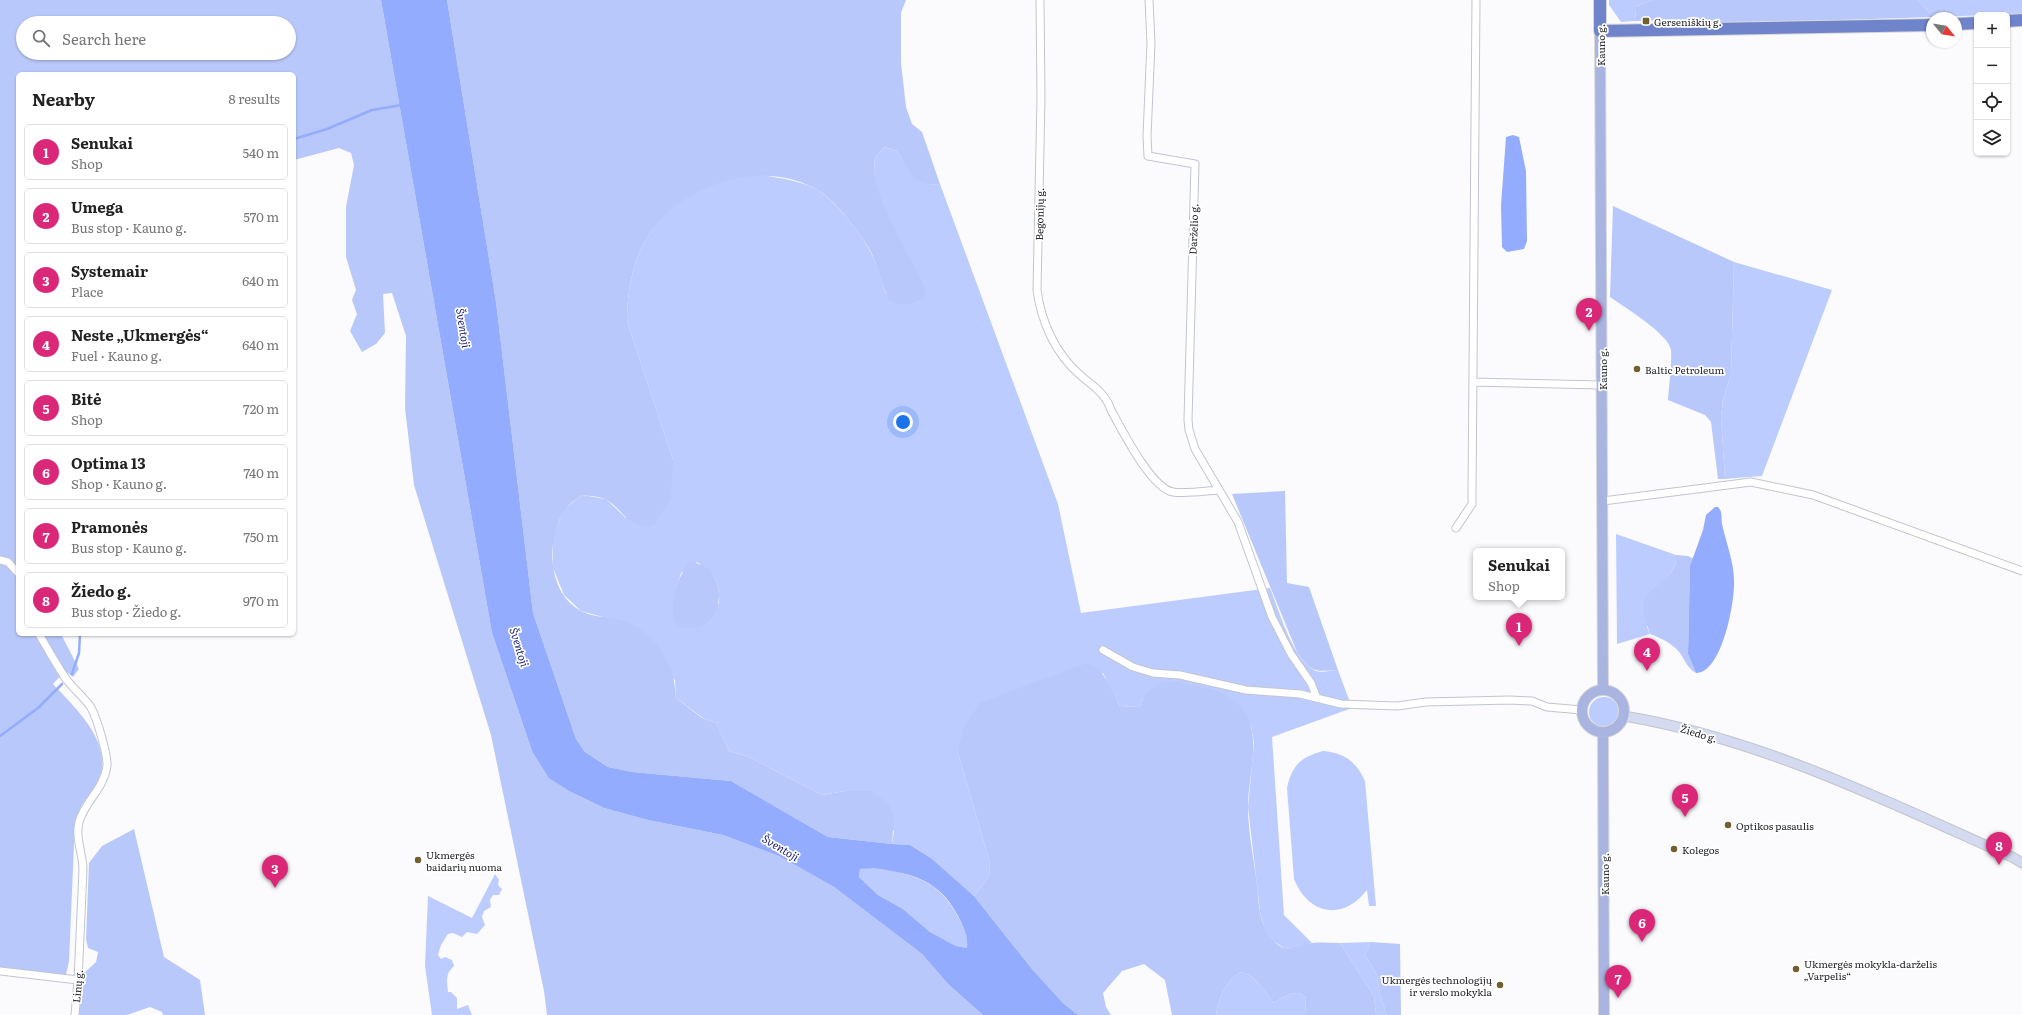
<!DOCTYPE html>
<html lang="en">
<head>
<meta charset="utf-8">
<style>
	:root { --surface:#fff; --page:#f2f2f2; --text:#222; --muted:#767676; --line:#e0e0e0; --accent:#db2777 }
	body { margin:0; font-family:Literata,serif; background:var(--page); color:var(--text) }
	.controls { position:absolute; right:12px; top:12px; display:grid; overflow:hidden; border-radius:6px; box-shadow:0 1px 3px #0004 }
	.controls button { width:36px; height:36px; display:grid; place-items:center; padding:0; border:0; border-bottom:1px solid var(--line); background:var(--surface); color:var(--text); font:20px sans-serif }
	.compass { position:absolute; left:1926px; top:12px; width:36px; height:36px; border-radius:50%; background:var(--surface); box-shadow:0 1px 3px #0004; rotate:120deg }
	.you { position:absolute; left:903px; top:422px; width:14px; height:14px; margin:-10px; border:3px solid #fff; border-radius:50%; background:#1a73e8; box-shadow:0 0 0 6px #1a73e833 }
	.badge { display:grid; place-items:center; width:26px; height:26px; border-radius:50%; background:var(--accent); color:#fff; font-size:13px; font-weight:700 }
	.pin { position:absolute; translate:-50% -33px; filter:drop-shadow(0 1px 2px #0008) }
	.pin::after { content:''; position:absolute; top:21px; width:14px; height:12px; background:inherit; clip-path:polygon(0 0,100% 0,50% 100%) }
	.popup { position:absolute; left:1473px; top:548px; width:92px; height:52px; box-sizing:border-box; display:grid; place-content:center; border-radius:6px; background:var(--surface); filter:drop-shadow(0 1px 3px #0005); font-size:13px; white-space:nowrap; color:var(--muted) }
	.popup b { font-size:15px; color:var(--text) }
	.popup::after { content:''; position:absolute; left:50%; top:100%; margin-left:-8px; border:8px solid transparent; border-top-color:var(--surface) }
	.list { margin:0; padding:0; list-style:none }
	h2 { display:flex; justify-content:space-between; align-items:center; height:52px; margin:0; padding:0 16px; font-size:17px }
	h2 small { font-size:13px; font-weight:400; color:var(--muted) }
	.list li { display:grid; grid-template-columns:26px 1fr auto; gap:12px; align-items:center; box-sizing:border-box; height:56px; margin:0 8px 8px; padding:0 8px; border:1px solid var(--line); border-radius:6px }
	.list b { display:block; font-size:15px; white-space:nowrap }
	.list p { margin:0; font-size:13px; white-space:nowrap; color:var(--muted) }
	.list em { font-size:13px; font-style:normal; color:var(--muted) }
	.icon { flex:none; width:22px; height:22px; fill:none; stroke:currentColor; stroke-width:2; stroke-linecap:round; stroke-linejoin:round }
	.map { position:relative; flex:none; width:2022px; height:1015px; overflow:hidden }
	.search { position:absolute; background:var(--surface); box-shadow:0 1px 3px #0004; left:16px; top:16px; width:280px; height:44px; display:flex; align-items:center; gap:10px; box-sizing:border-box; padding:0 14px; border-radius:22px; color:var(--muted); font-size:15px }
	.panel { position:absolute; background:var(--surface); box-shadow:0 1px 3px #0004; left:16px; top:72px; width:280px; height:564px; border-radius:6px }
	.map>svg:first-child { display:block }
</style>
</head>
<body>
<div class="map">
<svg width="2022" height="1015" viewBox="0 0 2022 1015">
	<rect width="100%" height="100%" fill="#fbfbfd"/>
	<path fill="#bdccfe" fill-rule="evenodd" d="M1609,0H1652L1635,7L1636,21L1621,22L1609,5Z
		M1918,0H2022V14L1933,17Z
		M885,147L897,151C907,167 918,188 940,184L1058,504L1081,613L1270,588C1279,610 1293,661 1316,671C1322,673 1332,670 1338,670L1352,708L1272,737L1284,915L1312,943L1294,949L1284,948L1273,941L1265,930L1260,912L1248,807L1254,743L1251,725L1143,699L1139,707L1120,706L1103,673L958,753L990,863L989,877L974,896L931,858L910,845L892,844L894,831L845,791L822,795L749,757L729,751L716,723L703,718L676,698L675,680L603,617L581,611L564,595L553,568V536L564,509L582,495L606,499L626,518L673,460L627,321C627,296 631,269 642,247C662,205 709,178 755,175C762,174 771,177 779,178C792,180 808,184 819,191C836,202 861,233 870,251C877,264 881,280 886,294L926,287C912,261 864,184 876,156C878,153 883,150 885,147ZM697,562C716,574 720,582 719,604L675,595L681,573Z
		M1734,262L1832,290L1762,476L1725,479L1721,417L1723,400L1731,374Z
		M1616,534L1676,555C1678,573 1659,585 1647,597V627L1650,634L1617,644Z
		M1589 712a15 15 0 1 1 30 0a15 15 0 1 1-30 0Z
		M1323,751C1344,753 1356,761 1365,781L1376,906H1369L1367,890C1342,922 1308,914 1294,879L1287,788C1292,765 1301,757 1323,751Z
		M874,867C912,875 939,879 958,917C965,930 968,932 967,948L956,946L930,932L903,909L878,895L859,877L860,869Z
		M495,874L499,880L498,885L502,889L499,895H493L490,900L491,907L484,911L482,917L485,925L477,934L467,932L462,937L453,933L448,934L441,945L438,955L441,959L445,957L452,960L454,966C445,974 447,981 448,992H451L457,998V1009L468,1005L472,1015H432L425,966L428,896L472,918Z
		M1371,942L1365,955L1377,975L1380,995L1387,1015H1376L1374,996L1340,943Z
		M1240,972C1256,974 1264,992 1274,1003C1284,997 1297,987 1306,998L1305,1015H1216C1218,998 1226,982 1240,972Z"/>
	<path fill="#b9c8fa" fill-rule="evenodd" d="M0,0H381L492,633L532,751L571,792L604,808L648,820L723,835L779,856L834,887L922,954L949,985L983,1015H547L544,991L491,735L414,485L405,408L406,336L392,293L383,294L385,333L376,344L362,352L350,331L357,314L352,300L356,290L346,257V207L354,165L351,153L339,148L294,160V74H18V634H61L79,669L73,677L65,671L53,684C74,707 106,735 102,770C100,784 89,793 82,805C79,810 77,816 75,822L69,961L66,975L0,967ZM23,23H289V53H23Z
		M447,0H906L901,13V63L906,107L912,124L922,132L940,184C914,188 909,170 897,151L885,147C883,150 878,153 876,156C864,183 913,261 926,287L924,297C911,305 904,307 890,301C881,285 878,266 870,250C860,233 836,201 819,191C761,155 671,187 642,247C631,269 627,296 627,321L673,460L671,498L656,523L651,527C625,525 626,513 607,500C601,496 589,496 582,495C577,499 567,505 564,511C546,540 547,593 581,611C596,619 616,616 631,624C660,638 675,667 676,698L702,718L716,723L729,751L749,757L822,795L845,791H872L888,803L894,816L892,844L828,837L731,781L632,772L608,767L585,752L576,739L533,613L496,302Z
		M1652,0H1918L1933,17L1684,25L1665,20L1636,21L1635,7Z
		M1613,206L1734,262L1731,374L1723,400L1721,417L1725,479H1718L1711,422L1705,415L1668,400C1669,384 1672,366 1671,350C1669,334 1624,307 1610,297Z
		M1285,491L1287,583L1309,587L1338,670C1314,672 1311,672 1297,652L1232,494Z
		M1676,555L1688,556L1694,559L1690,567L1688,654L1696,673C1687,668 1685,660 1680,653C1672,643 1661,638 1650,634C1647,624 1641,610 1645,600C1652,583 1678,579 1676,555Z
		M690,562C732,565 727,635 684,628C662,625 678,571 690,562Z
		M1087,663C1106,670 1111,689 1120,706L1139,707C1147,691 1157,678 1177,682C1192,686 1211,687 1224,694C1270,718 1248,767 1248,807C1248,832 1254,859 1257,885C1259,904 1259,924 1272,939C1287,957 1297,944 1313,943C1322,942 1331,943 1340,943L1374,996L1376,1015H1305L1306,998C1297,987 1284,997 1274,1003C1264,992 1256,974 1240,972C1226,982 1218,998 1216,1015H1172L1165,980L1144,964L1122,971L1103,993L1106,1007L1111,1015H1078L1063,1003L1032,969L974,896L989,877L990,863L958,753L963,727L981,702Z
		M134,829L164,957L200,980L205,1015H163L162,1012L150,1007L127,1015H79L82,975L96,962L98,952L88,948L86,939L89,863L102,846Z
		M1371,942L1400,944L1401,1015H1387L1380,995L1377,975L1365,955Z"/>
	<path fill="#94acfd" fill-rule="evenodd" d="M381,0H447L496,302L533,613L576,739L585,752L608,767L632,772L731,781L828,837L892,844L910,845L931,858L974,896L1032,969L1063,1003L1078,1015H983L949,985L922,954L834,887L779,856L723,835L648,820L604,808L571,792L549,778L532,751L492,633ZM874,868C912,874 939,879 958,916C964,929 968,933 967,948L956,946L930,932L903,909L878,895L859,877L860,869Z
		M1513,135L1519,137L1526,171L1527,241L1524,249L1507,252L1502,247L1501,205L1506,137Z
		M1715,507H1718C1723,512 1721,517 1722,524C1726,543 1734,561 1734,581C1735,602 1722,673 1696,673L1688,654L1690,566L1703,530L1706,515Z"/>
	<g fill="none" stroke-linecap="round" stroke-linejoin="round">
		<path stroke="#94acfd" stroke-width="2.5" d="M294,139L327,129L372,110L402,105
			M72,674L79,653L80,634
			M0,736L38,708L62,684"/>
		<defs>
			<path id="street" d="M1040,0L1041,97L1037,290C1041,321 1055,353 1079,374C1092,386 1105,392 1111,410C1122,430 1151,488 1173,492C1187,494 1204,491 1219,490
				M1149,0L1151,43L1147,136L1148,156L1195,164L1188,420L1189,430L1195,449L1238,522L1272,617L1291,654L1311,683L1317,698
				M1473,382L1602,385
				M1603,501L1751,482L1813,495L2022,571
				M1456,528L1472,504V493L1476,0
				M0,560L8,562L18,573
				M39,634C47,648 55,662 64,676C71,687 82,695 90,706C96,715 108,755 107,766C104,789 85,801 79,822C75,839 83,853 83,870L78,980L75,1015
				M1103,650L1133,667L1153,673L1180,675L1246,690L1300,694L1341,704L1397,706L1426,702L1510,700L1532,701L1547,707L1582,710
				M0,971L78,980"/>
			<path id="secondary" d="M1624,716C1762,739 1888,802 2014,858L2022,863"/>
			<path id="primary" d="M1600,31L1603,690
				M1582 711a21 21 0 1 1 42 0a21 21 0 1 1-42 0Z
				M1603,732L1604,1015"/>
			<path id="highway" d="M1600,0V31L1932,25
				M2007,21L2022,20
				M1956,24L1977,23"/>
		</defs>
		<use href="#street" stroke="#c1c5cf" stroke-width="9"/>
		<use href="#secondary" stroke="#c1c5cf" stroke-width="11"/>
		<use href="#primary" stroke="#d8d8d8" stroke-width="12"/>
		<use href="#highway" stroke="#d8d8d8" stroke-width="14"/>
		<use href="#street" stroke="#fff" stroke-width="7"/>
		<use href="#secondary" stroke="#d4daef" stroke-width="9"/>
		<use href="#primary" stroke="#a9b5e0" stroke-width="10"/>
		<use href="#highway" stroke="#7084cb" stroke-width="12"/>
	</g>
	<g fill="#71602e" stroke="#fff" stroke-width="1.5">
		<rect x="1642" y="17" width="8" height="8" rx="2"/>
		<circle cx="1637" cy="369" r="4"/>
		<circle cx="1728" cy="825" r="4"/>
		<circle cx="1674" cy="849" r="4"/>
		<circle cx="418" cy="860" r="4"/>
		<circle cx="1796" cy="969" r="4"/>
		<circle cx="1500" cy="985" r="4"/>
	</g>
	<g text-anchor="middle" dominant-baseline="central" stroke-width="3.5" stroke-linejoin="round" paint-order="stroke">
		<g font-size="10" fill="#242629" stroke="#fff" text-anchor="start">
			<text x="1654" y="21">Gerseniškių g.</text>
			<text x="1645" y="369">Baltic Petroleum</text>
			<text x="1736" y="825">Optikos pasaulis</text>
			<text x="1682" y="849">Kolegos</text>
			<text x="426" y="854">Ukmergės<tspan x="426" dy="12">baidarių nuoma</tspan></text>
			<text x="1804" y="963">Ukmergės mokykla-darželis<tspan x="1804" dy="12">„Varpelis“</tspan></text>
			<text x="1492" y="979" text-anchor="end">Ukmergės technologijų<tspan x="1492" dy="12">ir verslo mokykla</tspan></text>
		</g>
		<g font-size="10" fill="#242629" stroke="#fff">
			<text transform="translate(1600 45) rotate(-90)">Kauno g.</text>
			<text transform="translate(1039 214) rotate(-89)">Begonijų g.</text>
			<text transform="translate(1193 229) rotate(-88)">Darželio g.</text>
			<text transform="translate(1602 369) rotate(-90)">Kauno g.</text>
			<text transform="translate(1699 733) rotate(17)">Žiedo g.</text>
			<text transform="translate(1604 874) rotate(-90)">Kauno g.</text>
			<text transform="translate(77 986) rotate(-85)">Linų g.</text>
		</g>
		<g font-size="11" font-style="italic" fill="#171b76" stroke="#fff">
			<text transform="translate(464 328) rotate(81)">Šventoji</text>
			<text transform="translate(520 647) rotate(73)">Šventoji</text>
			<text transform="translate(781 847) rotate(31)">Šventoji</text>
		</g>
	</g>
</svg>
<div class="controls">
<button>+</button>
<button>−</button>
<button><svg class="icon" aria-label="locate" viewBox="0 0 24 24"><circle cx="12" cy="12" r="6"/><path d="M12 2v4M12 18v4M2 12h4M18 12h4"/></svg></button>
<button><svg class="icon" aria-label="layers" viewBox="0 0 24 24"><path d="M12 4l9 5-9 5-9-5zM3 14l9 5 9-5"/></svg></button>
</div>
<svg class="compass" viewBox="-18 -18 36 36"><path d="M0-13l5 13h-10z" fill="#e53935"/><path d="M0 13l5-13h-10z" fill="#767676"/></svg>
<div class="you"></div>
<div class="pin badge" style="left:1519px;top:646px">1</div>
<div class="popup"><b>Senukai</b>Shop</div>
<div class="pin badge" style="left:1589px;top:331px">2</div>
<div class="pin badge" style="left:275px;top:888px">3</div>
<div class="pin badge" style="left:1647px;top:671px">4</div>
<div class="pin badge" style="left:1685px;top:817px">5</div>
<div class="pin badge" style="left:1642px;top:942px">6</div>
<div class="pin badge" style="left:1618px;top:998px">7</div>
<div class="pin badge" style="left:1999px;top:865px">8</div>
<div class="search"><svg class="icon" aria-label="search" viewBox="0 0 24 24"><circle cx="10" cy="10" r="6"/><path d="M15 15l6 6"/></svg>Search here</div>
<section class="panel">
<h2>Nearby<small>8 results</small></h2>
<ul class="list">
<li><span class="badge">1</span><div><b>Senukai</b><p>Shop</p></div><em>540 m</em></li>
<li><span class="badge">2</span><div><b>Umega</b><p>Bus stop · Kauno g.</p></div><em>570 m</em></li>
<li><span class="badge">3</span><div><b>Systemair</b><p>Place</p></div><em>640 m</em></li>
<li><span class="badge">4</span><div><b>Neste „Ukmergės“</b><p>Fuel · Kauno g.</p></div><em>640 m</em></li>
<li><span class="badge">5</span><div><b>Bitė</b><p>Shop</p></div><em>720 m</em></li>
<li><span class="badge">6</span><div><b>Optima 13</b><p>Shop · Kauno g.</p></div><em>740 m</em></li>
<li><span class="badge">7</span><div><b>Pramonės</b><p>Bus stop · Kauno g.</p></div><em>750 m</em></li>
<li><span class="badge">8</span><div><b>Žiedo g.</b><p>Bus stop · Žiedo g.</p></div><em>970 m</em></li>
</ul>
</section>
</div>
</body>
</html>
